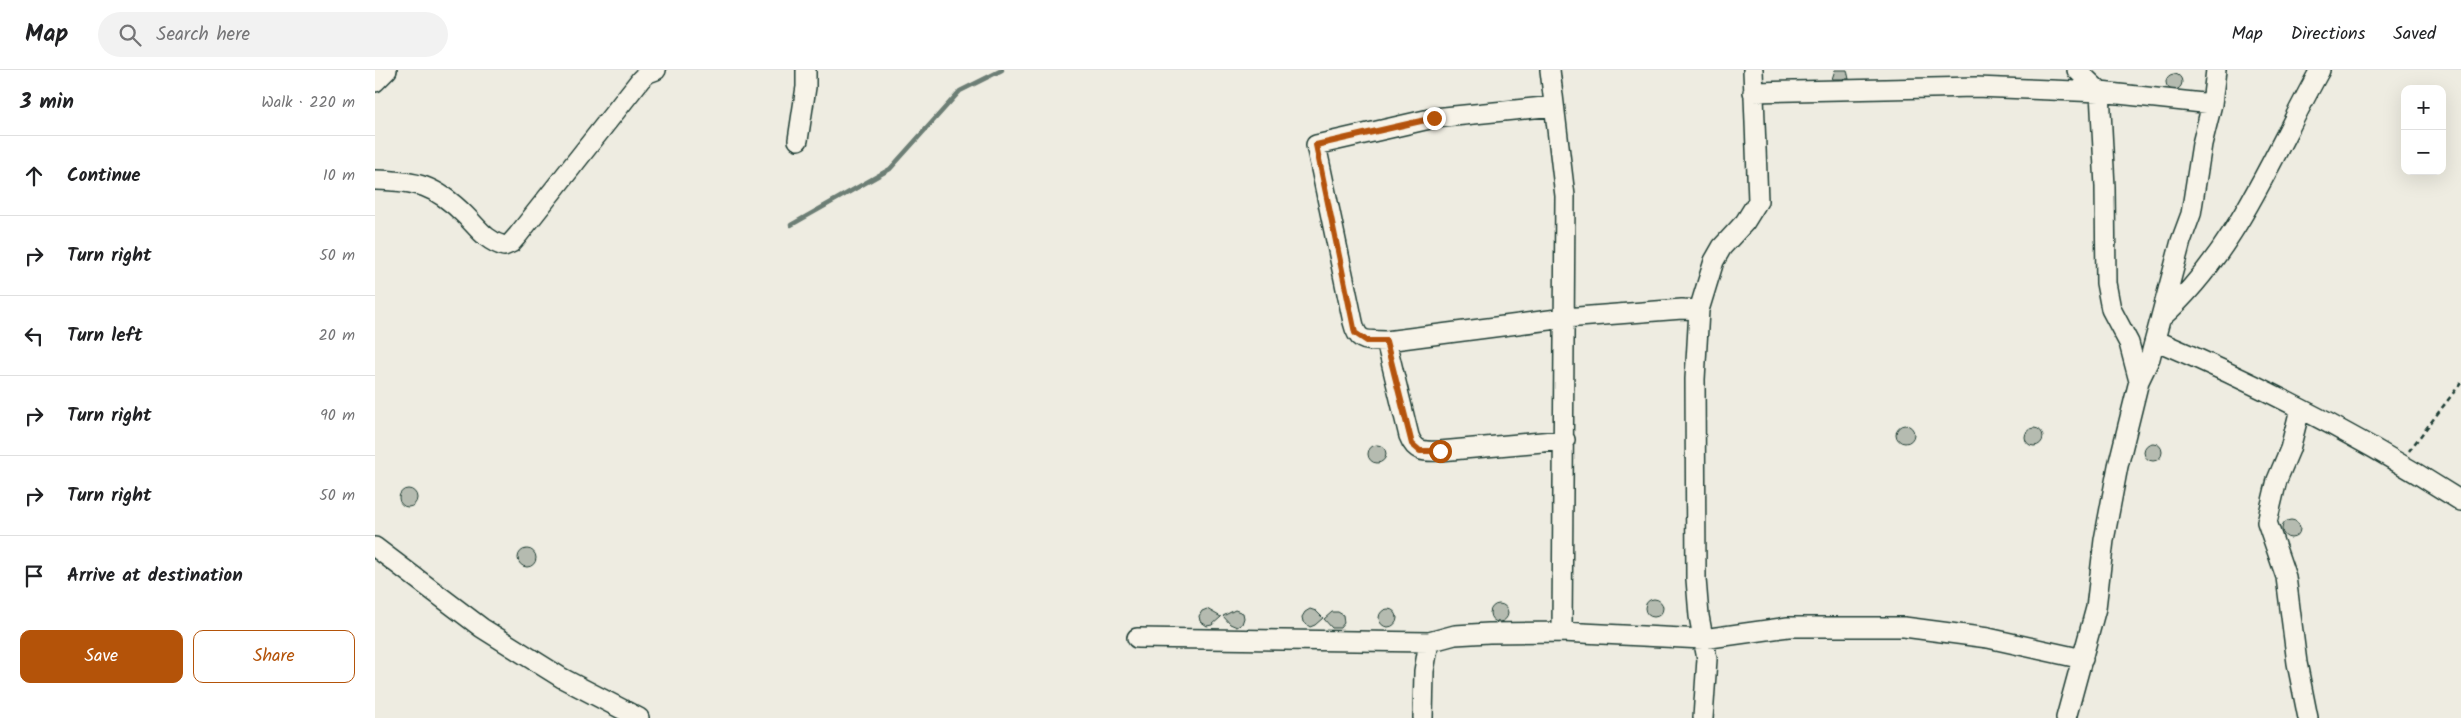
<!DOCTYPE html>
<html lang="en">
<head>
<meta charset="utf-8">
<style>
	:root { --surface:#fff; --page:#f2f2f2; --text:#202124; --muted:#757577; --line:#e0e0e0; --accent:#b45309 }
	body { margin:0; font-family:Kalam,sans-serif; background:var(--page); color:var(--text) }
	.controls { position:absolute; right:15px; top:15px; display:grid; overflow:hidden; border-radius:10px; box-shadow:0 5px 20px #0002 }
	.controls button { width:45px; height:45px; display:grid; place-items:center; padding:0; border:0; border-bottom:1px solid var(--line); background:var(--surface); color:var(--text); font:25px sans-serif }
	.stop { position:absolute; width:15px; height:15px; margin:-11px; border:4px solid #b45309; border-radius:50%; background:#fff }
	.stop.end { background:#b45309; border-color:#fff; box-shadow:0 1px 5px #0008 }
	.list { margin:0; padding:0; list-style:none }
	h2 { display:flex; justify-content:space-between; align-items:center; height:65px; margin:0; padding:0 20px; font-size:21px }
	h2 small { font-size:16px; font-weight:400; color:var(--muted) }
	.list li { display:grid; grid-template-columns:32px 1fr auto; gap:15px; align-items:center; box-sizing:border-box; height:80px; padding:0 20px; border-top:1px solid var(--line) }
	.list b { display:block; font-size:19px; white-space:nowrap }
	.list em { font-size:16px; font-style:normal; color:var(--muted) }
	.actions { display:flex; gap:10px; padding:15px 20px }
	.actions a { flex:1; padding:11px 0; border:1px solid var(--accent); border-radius:10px; text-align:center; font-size:18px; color:var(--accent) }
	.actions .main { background:var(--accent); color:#fff }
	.icon { flex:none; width:28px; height:28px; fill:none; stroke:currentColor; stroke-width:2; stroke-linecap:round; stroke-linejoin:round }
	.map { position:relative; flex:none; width:2086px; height:648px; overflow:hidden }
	header { display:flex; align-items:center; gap:30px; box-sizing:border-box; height:70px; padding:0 25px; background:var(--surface); border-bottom:1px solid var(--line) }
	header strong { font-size:24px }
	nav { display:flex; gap:28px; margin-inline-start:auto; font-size:18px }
	.search { width:350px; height:45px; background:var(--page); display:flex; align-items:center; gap:12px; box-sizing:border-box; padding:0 18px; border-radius:28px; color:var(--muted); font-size:19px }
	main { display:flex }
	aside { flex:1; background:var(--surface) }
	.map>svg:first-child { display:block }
</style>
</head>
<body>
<header>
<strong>Map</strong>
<div class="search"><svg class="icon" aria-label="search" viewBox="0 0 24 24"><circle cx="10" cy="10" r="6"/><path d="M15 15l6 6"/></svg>Search here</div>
<nav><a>Map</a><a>Directions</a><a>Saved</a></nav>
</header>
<main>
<aside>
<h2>3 min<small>Walk · 220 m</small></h2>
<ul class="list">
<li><svg class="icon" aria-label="ahead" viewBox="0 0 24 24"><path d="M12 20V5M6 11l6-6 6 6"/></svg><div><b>Continue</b></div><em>10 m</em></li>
<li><svg class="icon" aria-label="right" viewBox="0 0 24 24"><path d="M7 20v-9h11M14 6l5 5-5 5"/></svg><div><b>Turn right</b></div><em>50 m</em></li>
<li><svg class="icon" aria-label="left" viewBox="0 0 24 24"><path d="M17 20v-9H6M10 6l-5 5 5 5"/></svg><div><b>Turn left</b></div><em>20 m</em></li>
<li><svg class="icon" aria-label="right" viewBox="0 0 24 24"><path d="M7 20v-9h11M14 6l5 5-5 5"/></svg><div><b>Turn right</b></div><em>90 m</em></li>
<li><svg class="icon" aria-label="right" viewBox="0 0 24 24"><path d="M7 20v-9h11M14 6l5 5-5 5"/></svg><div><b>Turn right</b></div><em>50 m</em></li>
<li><svg class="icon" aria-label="arrive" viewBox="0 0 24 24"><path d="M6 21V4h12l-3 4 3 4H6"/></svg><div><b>Arrive at destination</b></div></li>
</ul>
<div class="actions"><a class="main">Save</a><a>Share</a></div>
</aside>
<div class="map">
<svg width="2086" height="648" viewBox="0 0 2086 648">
	<rect width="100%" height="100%" fill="#eeece1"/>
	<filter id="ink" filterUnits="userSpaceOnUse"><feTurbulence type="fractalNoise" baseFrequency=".02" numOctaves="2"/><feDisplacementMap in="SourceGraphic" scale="10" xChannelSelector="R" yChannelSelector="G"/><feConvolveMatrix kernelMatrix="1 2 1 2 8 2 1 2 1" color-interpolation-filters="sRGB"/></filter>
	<g filter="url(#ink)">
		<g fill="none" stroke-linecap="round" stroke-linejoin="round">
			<path stroke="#6c7e74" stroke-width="4.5" d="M416,155L515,99L585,21L627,0"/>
		</g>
		<path fill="#b5bbb0" stroke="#1f3d34" d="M1460,0H1472L1474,9H1457Z
			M1791 12a8 8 0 1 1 16 0a8 8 0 1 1-16 0Z
			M1521 364a9 9 0 1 1 18 0a9 9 0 1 1-18 0Z
			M1650 367a9 9 0 1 1 18 0a9 9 0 1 1-18 0Z
			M1769 382a9 9 0 1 1 18 0a9 9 0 1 1-18 0Z
			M993 384a9 9 0 1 1 18 0a9 9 0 1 1-18 0Z
			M24 428a9 9 0 1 1 18 0a9 9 0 1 1-18 0Z
			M1907 459a9 9 0 1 1 18 0a9 9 0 1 1-18 0Z
			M143 488a9 9 0 1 1 18 0a9 9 0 1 1-18 0Z
			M1270 538a9 9 0 1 1 18 0a9 9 0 1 1-18 0Z
			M1115 543a9 9 0 1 1 18 0a9 9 0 1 1-18 0Z
			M832,539L846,547L837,555L832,556L825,551L824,546L827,541Z
			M935,539L941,541L948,548L940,555L935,557L928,552L927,547L930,542Z
			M1004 548a9 9 0 1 1 18 0a9 9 0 1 1-18 0Z
			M860,540L868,543L869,548L867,554L862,557L855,554L848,546Z
			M957,542H963L968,545L969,553L965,558H957L949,549Z"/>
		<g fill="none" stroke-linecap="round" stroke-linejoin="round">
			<defs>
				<path id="minor" d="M1175,0L1190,126L1187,562
					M1702,0L1725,22L1730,117L1731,213L1736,239L1754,273L1764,311
					M0,12L12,0
					M1378,22L1601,17L1725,22L1837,34
					M1179,36L1059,48L941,75L978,252C983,274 992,270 1011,271L1190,248L1307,239L1324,240L1320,309L1321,509L1324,546L1332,589L1328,648
					M423,70L431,17V0
					M0,110C42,111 60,115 90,145C103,158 111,171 129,176L136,173L143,165L266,9L273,3L281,0
					M1324,240L1339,191L1347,177L1370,152L1383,131L1378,0
					M1786,248C1861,182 1897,86 1945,0
					M1780,270C1886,315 1989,369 2086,431
					M1011,271L1034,366C1040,382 1049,382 1065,381L1190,370
					M1925,339L1915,379L1902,410L1892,452L1911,507L1922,593L1933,648
					M0,477L107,558L187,608L264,648
					M762,568L1054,572
					M1048,648L1049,601L1054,572L1080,565L1114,563L1187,562L1328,569L1413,557H1529L1613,568L1708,589
					M1691,648L1721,538L1729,470L1743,396L1764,311L1775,288L1806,171L1816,144L1827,74L1837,34L1841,0"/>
			</defs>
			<use href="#minor" stroke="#1f3d34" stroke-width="22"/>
			<path stroke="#1f3d34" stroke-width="2.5" stroke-dasharray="5 4" stroke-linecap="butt" d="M2034,381L2086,313"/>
			<use href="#minor" stroke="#f7f3e8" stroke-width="19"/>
		</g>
	</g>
	<g fill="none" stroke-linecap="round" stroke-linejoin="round" filter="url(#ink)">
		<path stroke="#b45309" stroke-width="6" d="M1059,48L941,75L980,263L992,271H1011L1037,374L1045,381H1065"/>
	</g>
</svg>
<div class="controls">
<button>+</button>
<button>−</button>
</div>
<div class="stop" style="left:1065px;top:381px"></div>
<div class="stop end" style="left:1059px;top:48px"></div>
</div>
</main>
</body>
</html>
